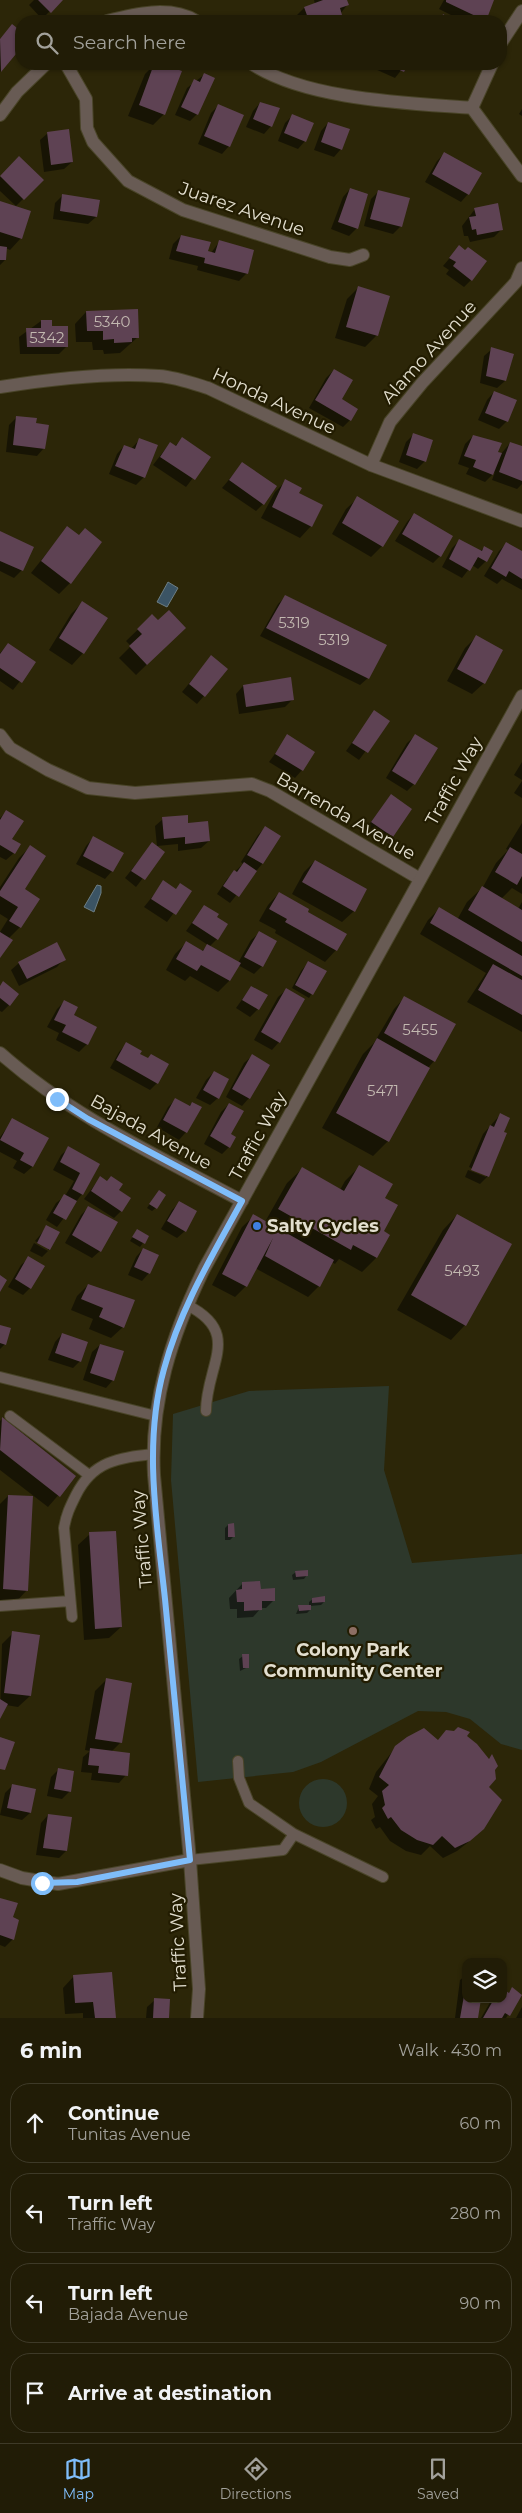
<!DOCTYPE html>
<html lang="en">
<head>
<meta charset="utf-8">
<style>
	:root { --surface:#211c06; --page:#292510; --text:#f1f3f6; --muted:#a2a19b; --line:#3e3a28; --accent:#7fbdfa }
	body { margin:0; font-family:Montserrat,sans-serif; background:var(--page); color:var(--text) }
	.controls { position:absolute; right:15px; bottom:15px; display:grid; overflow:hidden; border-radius:10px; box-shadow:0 1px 4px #0004 }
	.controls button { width:45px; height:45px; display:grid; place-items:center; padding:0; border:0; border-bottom:1px solid var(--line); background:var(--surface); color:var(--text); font:25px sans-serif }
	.stop { position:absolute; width:15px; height:15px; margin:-11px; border:4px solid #7fbdfa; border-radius:50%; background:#fff }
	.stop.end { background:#7fbdfa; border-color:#fff; box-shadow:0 1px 5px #0008 }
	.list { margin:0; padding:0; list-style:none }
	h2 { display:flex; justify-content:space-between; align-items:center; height:65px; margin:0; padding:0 20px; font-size:21px }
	h2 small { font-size:16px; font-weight:400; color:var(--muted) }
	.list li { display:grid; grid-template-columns:32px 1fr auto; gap:15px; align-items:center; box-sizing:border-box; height:80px; margin:0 10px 10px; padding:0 10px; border:1px solid var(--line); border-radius:20px }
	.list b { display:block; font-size:19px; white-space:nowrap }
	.list p { margin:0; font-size:16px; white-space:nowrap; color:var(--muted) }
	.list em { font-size:16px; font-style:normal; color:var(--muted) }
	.icon { flex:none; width:28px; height:28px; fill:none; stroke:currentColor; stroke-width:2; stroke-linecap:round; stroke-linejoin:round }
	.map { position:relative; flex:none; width:522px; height:2018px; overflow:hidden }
	.search { position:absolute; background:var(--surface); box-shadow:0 1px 4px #0004; left:15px; right:15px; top:15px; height:55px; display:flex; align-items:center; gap:12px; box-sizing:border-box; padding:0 18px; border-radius:20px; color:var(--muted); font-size:19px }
	.sheet { height:425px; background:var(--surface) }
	nav { display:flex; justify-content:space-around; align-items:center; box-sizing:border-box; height:70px; border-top:1px solid var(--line); background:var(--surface); font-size:14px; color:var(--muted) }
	nav a { display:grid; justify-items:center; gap:2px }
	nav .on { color:var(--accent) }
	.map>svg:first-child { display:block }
</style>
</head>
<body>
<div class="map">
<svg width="522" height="2018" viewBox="0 0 522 2018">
	<rect width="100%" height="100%" fill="#2c2608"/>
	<path fill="#2d382b" d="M389,1386L384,1470L412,1563L522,1554V1750L501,1744L470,1719L446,1712L418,1711L321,1762L293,1772L198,1782L171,1480L173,1414L249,1391Z
		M299 1803a24 24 0 1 1 48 0a24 24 0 1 1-48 0Z"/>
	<path fill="#3b5464" stroke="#6d7e84" d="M168,582L178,588L167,607L157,602Z
		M97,885L101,886V893L94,912L84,907Z"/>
	<path fill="#0007" d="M34,0H61L42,19L29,5Z
		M314,0H346L347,5L335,21H299L297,15L304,8L315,4Z
		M444,0H493L484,21H463L439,9Z
		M12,26L21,33V46L0,72V39Z
		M155,64L180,72L164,114L153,125L128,116L145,74Z
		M364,64H406L395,78Z
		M205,74L197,114L190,121L175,115L187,88Z
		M260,103L271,126L264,134L246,127L253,111Z
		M219,105L229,146L222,154L198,144L211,113Z
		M522,109V116L519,114Z
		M292,116L305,141L298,149L278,141L285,123Z
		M328,123L341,149L334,157L314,150L321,131Z
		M48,133L72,162L64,169L44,172L40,140Z
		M444,154L468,194L461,202L425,182L437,161Z
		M19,158L42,180L16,206L0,191V177Z
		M350,189L357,228L349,236L331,229L343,197Z
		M379,191L401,226L393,234L364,226L371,199Z
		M63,195L96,217L88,224L53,219L55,203Z
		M0,202L21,238L10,250L6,248L5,260L0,265Z
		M475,209L502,229L494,237L470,242L468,236H464L462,226Z
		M181,236L211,253L219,242L247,273L239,281L197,270L198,266L169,259L173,244Z
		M459,247L471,280L464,287L446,274L449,270L443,266Z
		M359,287L389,297L376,336L365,347L335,338L347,299Z
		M86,312L138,337L120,353L104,354L103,350H93L92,342H76L75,324Z
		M41,321L51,327L67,346L59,354H20L19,337Z
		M492,349L505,381L497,388L480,383L484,356Z
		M334,370L340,400L350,420L343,427L309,408L326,378Z
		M494,392L507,421L499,429L478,420L487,400Z
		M17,417L44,448L37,456L6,452L9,425Z
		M413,435L425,461L417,469L399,462L406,442Z
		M473,436L500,444L497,452L501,454L510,443L522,447V484L517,489L492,480L495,472L485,482L466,474L469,468L458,464L465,444Z
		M140,439L144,477L136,485L109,474L117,454L124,446L131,449Z
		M182,439L209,457L186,487L153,465L170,443L175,446Z
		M242,464L263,504L256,511L222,488Z
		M286,481L297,493L311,526L300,538L261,518L275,492Z
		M358,498L382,546L371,557L332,534L346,509Z
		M414,514L440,556L433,563L395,541L407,522Z
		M67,528L78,536L70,583L59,594L31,573Z
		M0,532L22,570L14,578L0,571Z
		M459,541L480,551L484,548L486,561L478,569L472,565L462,578L442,567L452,548Z
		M506,544L522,553V590L502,579L497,584L484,576L499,551Z
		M285,597L368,678L360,685L260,636L278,604Z
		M82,603L83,653L72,665L49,650L71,614Z
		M152,616L173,639L136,675L119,658L131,646L126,641Z
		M476,637L484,683L472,694L447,681L465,648Z
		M8,644L35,662L13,690L0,681V653Z
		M211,657L227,669L197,704L182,692Z
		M243,686L293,699L285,707L239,714L236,694Z
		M374,712L388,721L359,760L346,751Z
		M288,736L302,770L295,778L269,762Z
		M415,736L414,784L407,791L386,778L407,743Z
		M522,762V780L514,775Z
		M522,781V798L514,793Z
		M391,795L392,836L384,843L365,830Z
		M6,812L14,853L6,860L0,857V818Z
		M163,819L209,841L201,848L178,851V844L157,846L155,826Z
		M522,823V894L512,888L501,899L518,909L522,902V1032L467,1002L486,973L420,934L428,920L439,909L457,920L467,902L483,887L496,863L508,850L506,849Z
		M265,828L279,836L262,864L230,903L217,894L227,879L243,864L241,862L258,835Z
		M93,838L112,871L105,879L76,864L86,846Z
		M152,844L163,852L136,887L125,878Z
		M30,847L23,889L38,899L20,927L8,939L0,956V932L8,919L0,914V887L19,858Z
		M315,861L366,890L354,911L342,922L292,894L304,872Z
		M164,882L175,890L190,891L167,922L144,907Z
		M279,893L336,950L325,962L275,933L276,930L259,921L268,905Z
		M204,906L217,939L209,947L238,963L251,940L259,933L275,942L262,966L254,974L238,965L229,981L218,992L190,976L185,981L166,970L175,954L186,943L202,951L208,945L186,931Z
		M64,959L57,967L19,986L11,970L19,963Z
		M308,963L325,972L309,998L292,988L301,971Z
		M0,987L9,1005L2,1012L0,1011Z
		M251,987L258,1009L250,1017L236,1008Z
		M286,990L279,1042L272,1050L254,1040L278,997Z
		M405,997L434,1061L428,1068L388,1141L373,1156L322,1128L363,1054L374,1043L394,1009Z
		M64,1002L72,1016L95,1028L87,1044L79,1052L56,1040L59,1033L47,1027L57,1009Z
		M126,1044L157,1083L150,1090L110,1068L119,1052Z
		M252,1056L249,1098L242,1106L226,1097L244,1063Z
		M214,1072L218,1098L210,1105L196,1098L206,1080Z
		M175,1100L188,1107L192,1103L186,1132L179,1140L157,1127L168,1107Z
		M229,1104V1147L222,1154L204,1144L221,1112Z
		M500,1115L488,1176L480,1184L465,1177L468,1170L486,1177V1174L469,1167L483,1134Z
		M13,1120L47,1138L32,1167L24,1174L13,1168L17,1161L0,1152V1137Z
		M69,1148L99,1164L82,1194L57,1227L46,1220L56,1203L65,1196L74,1181L53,1170L61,1155Z
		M359,1167L384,1198L382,1232L389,1236L376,1258L362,1272L339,1259L335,1264L332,1262L319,1286L308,1297L255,1268L246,1286L235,1297L212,1285L242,1227L254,1216L265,1222L287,1183L302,1169L340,1190L345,1181Z
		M100,1178L118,1191L121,1211L114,1218L84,1199Z
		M156,1195V1208L152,1211L147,1208Z
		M179,1203L185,1231L177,1238L161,1229L172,1210Z
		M89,1207L100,1251L92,1258L65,1243L81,1215Z
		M457,1215L465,1325L451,1340L397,1310L443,1230Z
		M47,1227L49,1250H48V1248L35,1241Z
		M137,1230L148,1236L140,1247L130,1241Z
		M34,1243L48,1251L42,1257L30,1251Z
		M143,1249L149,1273L142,1281L128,1275L136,1257Z
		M29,1258L30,1288L23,1295L8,1287L21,1265Z
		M88,1285L123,1327L111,1338L89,1329L93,1319L71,1310L77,1296Z
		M0,1326L5,1344L0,1349Z
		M62,1334L80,1361L73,1368L48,1360L55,1342Z
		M100,1345L113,1380L106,1388L83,1380L92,1352Z
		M2,1419L75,1476L48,1507L0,1470V1421Z
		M8,1496L27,1590L16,1602L0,1601V1504Z
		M228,1525L233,1537L230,1540H225V1528Z
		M90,1534L121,1627L109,1638L84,1640L78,1545Z
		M296,1572L307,1575L304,1579L293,1580L292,1575Z
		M243,1583L259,1590L274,1600L266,1608H261L253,1617L237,1618V1609H230L229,1598Z
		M313,1599L324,1602L321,1605L310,1606V1610L307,1613L296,1614L299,1607L309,1606V1602Z
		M13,1633L30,1696L18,1707L6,1705L0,1716L2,1644Z
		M243,1656L248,1667L240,1671L239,1659Z
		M106,1680L120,1743L111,1752L126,1775L119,1783L91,1780L92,1773L81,1772L83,1757L90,1751L85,1750L95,1691Z
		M465,1736L488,1760L492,1756L494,1769L471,1840L457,1851L443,1858L430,1846L421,1855L406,1851L390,1841L380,1827L376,1829L371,1820L375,1817L372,1804L378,1796L369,1789L376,1772L396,1747Z
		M58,1770L70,1791L62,1799L47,1796L51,1777Z
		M13,1785L30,1813L22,1820L0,1815L5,1793Z
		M48,1815L66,1851L59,1858L36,1855L41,1823Z
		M0,1900L12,1918L13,1939L5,1947L0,1945Z
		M466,1975V1999L477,2018H455L460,1980Z
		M74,1976L114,2018H83V2013L65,2014L63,1988Z
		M512,1989L521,1994L506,2018H481L492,1999H503Z
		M155,2000L167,2018H146L147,2007Z
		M522,2007V2018H516Z"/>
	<path fill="#5e4253" d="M38,0H63L51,13Z
		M323,0H347L349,5L340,8L342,15L326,21H309L304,7Z
		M446,0H494L486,21L446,2Z
		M443,14L446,16L455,21H441Z
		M12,24L21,31V48L1,72L0,39Z
		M154,64H162L182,71L165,115L139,105Z
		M386,64H408L404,72Z
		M204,73L215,78L198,115L181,107L194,79L200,82Z
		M260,102L280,108L272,127L253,119Z
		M218,104L244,115L230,147L204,136Z
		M292,114L314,123L306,142L284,133Z
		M328,122L350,129L342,150L321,142Z
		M69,129L73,162L51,165L47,132Z
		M444,152L482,173L469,195L432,174Z
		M19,156L44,180L24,200L0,176Z
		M350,188L368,194L358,229L338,222Z
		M378,190L410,198L402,227L370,219Z
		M62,194L100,200L97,217L60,211Z
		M0,201L31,211L22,239L0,232Z
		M498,203L503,230L477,235L476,229L472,230L469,217L476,216L474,208Z
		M181,235L211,242L208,251L215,253L219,240L254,250L248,274L204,263L205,258L176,251Z
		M459,245L465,250L468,247L487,261L472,281L453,266L456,262L449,258Z
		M0,246L7,247L6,260H0Z
		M358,286L390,296L378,336L346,327Z
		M138,309L139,338H132V342L114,343V339L103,340V331H87L86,311Z
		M41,320H52V326H68V347H27L26,328H41Z
		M491,347L514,354L506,381L486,376Z
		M334,369L353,380L342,399L358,409L351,421L315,400Z
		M494,391L517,400L508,422L485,413Z
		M16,416L37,418L36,423L49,425L45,449L13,445Z
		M413,433L433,440L426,462L406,455Z
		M473,435L502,443L498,452L502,453L493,475L473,467L476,460L464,456Z
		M182,437L211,457L195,480L160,457L170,442L176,446Z
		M139,438L158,445L145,478L115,466L124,445L135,449Z
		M510,442L522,446V481L499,472Z
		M242,462L277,486L264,505L229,480Z
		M285,479L302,488L299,493L323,505L312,527L272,507Z
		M357,496L399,521L383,547L342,523Z
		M414,513L453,536L441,557L402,534Z
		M67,526L79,535L85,528L102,542L71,584L41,561Z
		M0,531L34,547L23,571L0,561Z
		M459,539L482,551L484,546L493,551L487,562L478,557L470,571L449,559Z
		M506,542L522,551V579L509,571L506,577L491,568Z
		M285,595L387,645L369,679L266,628Z
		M82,601L108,618L84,654L59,638Z
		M169,610L186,628L147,665L129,646L142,634L137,629L152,614L158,620Z
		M476,635L503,650L485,684L457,669Z
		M8,643L36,662L22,683L0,668V654Z
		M211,655L228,669L205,697L189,684Z
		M291,677L294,700L246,707L243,685Z
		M374,710L390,721L368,753L352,743Z
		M287,734L315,752L303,771L275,754Z
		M415,734L438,748L415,785L392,771Z
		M391,794L412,809L393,837L371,822Z
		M6,810L24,821L12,839L21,844L15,854L0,845V820Z
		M188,815V823L208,821L210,841L185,844V837L164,839L162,817Z
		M265,826L281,836L263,864L247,855Z
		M93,836L124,853L113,872L83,856Z
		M152,842L165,852L145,880L131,871Z
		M30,845L46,856L25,889L40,899L21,928L9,921L18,907L0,896V891Z
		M510,847L522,854V876L517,885L495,872Z
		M315,860L367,889L355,912L302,882Z
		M244,862L257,871L239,897L223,886L234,870L237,872Z
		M163,880L176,889L180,883L192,891L176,915L151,899Z
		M482,886L522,910V942L468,910Z
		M279,892L309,909L308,912L347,934L337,951L285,922L287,919L269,909Z
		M204,905L219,914L217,917L228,924L218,940L192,923Z
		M439,907L522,956V976L430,923Z
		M259,931L277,941L263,967L244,957Z
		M0,932L13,940L0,958Z
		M186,941L203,951L207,944L241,963L230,981L201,965L197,971L176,959Z
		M57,942L66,960L27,979L18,962Z
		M308,961L327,971L313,995L295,985Z
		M493,964L522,980V1015L478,990Z
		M3,981L19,994L10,1006L0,998V986Z
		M251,986L268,995L259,1010L242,1000Z
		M286,988L305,999L280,1043L261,1032Z
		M404,996L456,1024L435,1062L384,1033Z
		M64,1000L78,1007L74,1015L97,1027L88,1045L62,1032L66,1025L54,1020Z
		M377,1038L430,1068L389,1142L336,1113Z
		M126,1042L142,1051L140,1054L148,1058L151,1054L169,1064L158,1084L116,1060Z
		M252,1054L270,1065L250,1099L232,1089Z
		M214,1071L229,1079L219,1099L203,1090Z
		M175,1098L190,1106L192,1102L202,1107L187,1133L163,1120Z
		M229,1103L244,1111L231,1134L236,1137L230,1148L210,1136Z
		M500,1113L510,1118L504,1132L507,1133L489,1177L471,1170L490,1125L494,1127Z
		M12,1118L49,1138L33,1167L20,1160L24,1153L0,1140Z
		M68,1146L100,1164L83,1195L72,1189L80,1173L60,1162Z
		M359,1165L393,1184L385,1198L398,1205L384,1231L390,1235L377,1258L353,1245L351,1250L278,1209L302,1167L344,1191Z
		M100,1176L107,1181L111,1176L123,1184L119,1190L131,1198L122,1212L91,1191Z
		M159,1190L166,1195L157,1209L149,1204Z
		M64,1194L77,1201L66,1220L53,1213Z
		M179,1201L197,1211L186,1232L167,1221Z
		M88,1206L118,1222L101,1252L72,1235Z
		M253,1214L334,1260L320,1287L265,1256L273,1238L247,1287L222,1274Z
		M457,1214L512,1244L466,1326L411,1295Z
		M46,1225L60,1232L50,1250L37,1243Z
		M137,1229L149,1236L145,1244L132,1237Z
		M143,1248L159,1255L150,1274L134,1267Z
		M28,1256L45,1266L31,1289L15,1279Z
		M0,1275L7,1280L0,1292Z
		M88,1284L135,1300L124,1328L99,1317L103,1308L81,1299Z
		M0,1325L11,1328L6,1345L0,1343Z
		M62,1333L88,1342L81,1362L55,1353Z
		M100,1344L124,1351L114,1381L90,1373Z
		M2,1417L76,1476L60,1497L0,1450Z
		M8,1495L33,1496L28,1591L3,1589Z
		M234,1523L235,1537H228V1524Z
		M116,1531L122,1627L95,1629L89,1532Z
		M308,1570V1576L296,1577L295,1571Z
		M260,1581L261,1589L275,1588V1601H262V1610L244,1611V1602H237L236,1590L242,1589V1582Z
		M325,1596V1602L312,1603V1598Z
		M298,1605H311V1610L299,1611Z
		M12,1631L40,1635L31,1696L4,1693Z
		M242,1654H249V1668H243Z
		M106,1678L132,1683L122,1743L95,1739Z
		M0,1699L8,1704L0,1719Z
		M458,1727L470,1732L467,1736L477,1744L489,1759L492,1754L498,1766L495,1770L496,1779L489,1787L502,1800L484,1829L470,1841L455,1848L442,1836L433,1845L417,1840L401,1830L391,1817L388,1819L382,1808L385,1805L382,1791L389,1785L379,1777L395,1746L407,1737L424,1728L438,1740L446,1730L454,1731Z
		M0,1737L15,1742L5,1770L0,1769Z
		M90,1748L130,1753L128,1776L98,1773L99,1766L88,1765Z
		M58,1768L74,1771L71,1792L54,1789Z
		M12,1784L36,1789L31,1813L7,1808Z
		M48,1814L72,1817L67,1851L43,1848Z
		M0,1898L18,1903L13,1917L19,1920L14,1940L0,1935Z
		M112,1972L116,2018H95L93,2002L75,2003L73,1975Z
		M512,1987L522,1995L510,2016L505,2013L502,2018H483L494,1999H503V1989L509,1993Z
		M465,1990L466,1999H481L478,2018H460Z
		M154,1998L170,1999L169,2018H153Z"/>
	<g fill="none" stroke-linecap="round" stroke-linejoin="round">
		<defs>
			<path id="service" d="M187,1305C243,1333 206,1365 206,1411
				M0,1377L156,1416
				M10,1416L89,1475
				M0,1606L70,1601
				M72,1617L64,1528C66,1515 70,1507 76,1495C93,1461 118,1458 153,1454
				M238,1761L239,1778L249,1803L294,1834L383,1877
				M190,1860L283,1850L294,1834"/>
			<path id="minor" d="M107,21C134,14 170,5 196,21
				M501,43L522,11
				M66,64L86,99L87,128L93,142L128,181L183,210L330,257L350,260L363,255
				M252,64C307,100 408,103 472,108
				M492,64L472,108L522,176
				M0,115L17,92L46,64
				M0,387C50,379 108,372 159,376C175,377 192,383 208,388L371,465L522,521
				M371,465L390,422L422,383L516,282L522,268
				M0,735L10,748L48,770L88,788L135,793L252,784L270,791L420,879
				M0,1053C71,1116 158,1156 242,1201
				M0,1870L22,1878L58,1884L190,1860"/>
			<path id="tertiary" d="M197,2018L199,1989L190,1860L154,1475C150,1401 172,1335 204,1269L522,696"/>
		</defs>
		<use href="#service" stroke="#494428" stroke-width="12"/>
		<use href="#minor" stroke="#494428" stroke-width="14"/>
		<use href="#tertiary" stroke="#494428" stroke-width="14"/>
		<use href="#service" stroke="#685b54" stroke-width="10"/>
		<use href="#minor" stroke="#685b54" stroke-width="12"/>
		<use href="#tertiary" stroke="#685b54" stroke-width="12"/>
	</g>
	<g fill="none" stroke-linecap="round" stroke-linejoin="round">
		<path stroke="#7fbdfa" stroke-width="6" d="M42,1883L77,1882L190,1860C182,1773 173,1686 165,1599C157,1524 143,1444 164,1369C180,1309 212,1256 242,1201L88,1119L57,1099"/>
	</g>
	<circle fill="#3f7fe0" stroke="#221c01" stroke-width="2" cx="257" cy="1226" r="5"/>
	<circle fill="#8d6e63" stroke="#221c01" stroke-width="2" cx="353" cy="1631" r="5"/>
	<g text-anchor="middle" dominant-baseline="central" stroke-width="4.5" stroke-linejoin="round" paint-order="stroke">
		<g font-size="15" fill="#c2b8b0">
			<text x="112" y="321">5340</text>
			<text x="47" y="337">5342</text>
			<text x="294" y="622">5319</text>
			<text x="334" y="639">5319</text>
			<text x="420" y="1029">5455</text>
			<text x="383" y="1090">5471</text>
			<text x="462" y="1270">5493</text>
		</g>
		<g font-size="18" fill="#e3dfcf" stroke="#221c01">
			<text transform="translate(242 209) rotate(19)">Juarez Avenue</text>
			<text transform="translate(429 352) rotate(-48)">Alamo Avenue</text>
			<text transform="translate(274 401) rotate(25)">Honda Avenue</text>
			<text transform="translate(454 781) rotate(-61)">Traffic Way</text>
			<text transform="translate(346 816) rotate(30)">Barrenda Avenue</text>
			<text transform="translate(151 1132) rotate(29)">Bajada Avenue</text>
			<text transform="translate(258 1136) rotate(-61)">Traffic Way</text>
			<text transform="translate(142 1539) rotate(-95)">Traffic Way</text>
			<text transform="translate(178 1942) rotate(-93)">Traffic Way</text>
		</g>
		<g font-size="18" font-weight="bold" fill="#e3dfcf" stroke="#221c01" text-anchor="start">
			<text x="267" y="1226">Salty Cycles</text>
			<text x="353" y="1650" text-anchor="middle">Colony Park<tspan x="353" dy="21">Community Center</tspan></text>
		</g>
	</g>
</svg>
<div class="controls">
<button><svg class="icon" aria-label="layers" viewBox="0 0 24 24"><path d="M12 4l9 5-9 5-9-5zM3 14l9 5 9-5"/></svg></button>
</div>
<div class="stop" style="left:42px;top:1883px"></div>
<div class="stop end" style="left:57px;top:1099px"></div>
<div class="search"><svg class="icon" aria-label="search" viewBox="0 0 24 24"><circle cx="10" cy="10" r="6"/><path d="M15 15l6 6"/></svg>Search here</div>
</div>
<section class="sheet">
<h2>6 min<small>Walk · 430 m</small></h2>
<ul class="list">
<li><svg class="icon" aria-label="ahead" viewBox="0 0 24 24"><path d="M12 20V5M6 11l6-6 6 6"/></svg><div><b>Continue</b><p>Tunitas Avenue</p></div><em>60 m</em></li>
<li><svg class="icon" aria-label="left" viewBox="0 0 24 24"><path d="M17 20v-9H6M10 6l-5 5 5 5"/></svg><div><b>Turn left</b><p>Traffic Way</p></div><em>280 m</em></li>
<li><svg class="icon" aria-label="left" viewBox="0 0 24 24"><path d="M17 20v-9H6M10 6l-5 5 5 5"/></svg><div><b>Turn left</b><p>Bajada Avenue</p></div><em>90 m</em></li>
<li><svg class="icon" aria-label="arrive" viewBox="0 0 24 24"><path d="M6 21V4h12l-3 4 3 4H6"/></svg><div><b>Arrive at destination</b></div></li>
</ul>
</section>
<nav>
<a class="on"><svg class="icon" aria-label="map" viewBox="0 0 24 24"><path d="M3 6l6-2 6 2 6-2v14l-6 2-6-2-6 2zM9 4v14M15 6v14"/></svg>Map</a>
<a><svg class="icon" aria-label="directions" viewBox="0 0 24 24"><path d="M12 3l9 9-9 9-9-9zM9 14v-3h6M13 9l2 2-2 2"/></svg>Directions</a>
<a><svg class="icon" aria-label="saved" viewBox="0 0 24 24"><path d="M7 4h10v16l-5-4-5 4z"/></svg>Saved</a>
</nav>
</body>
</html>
